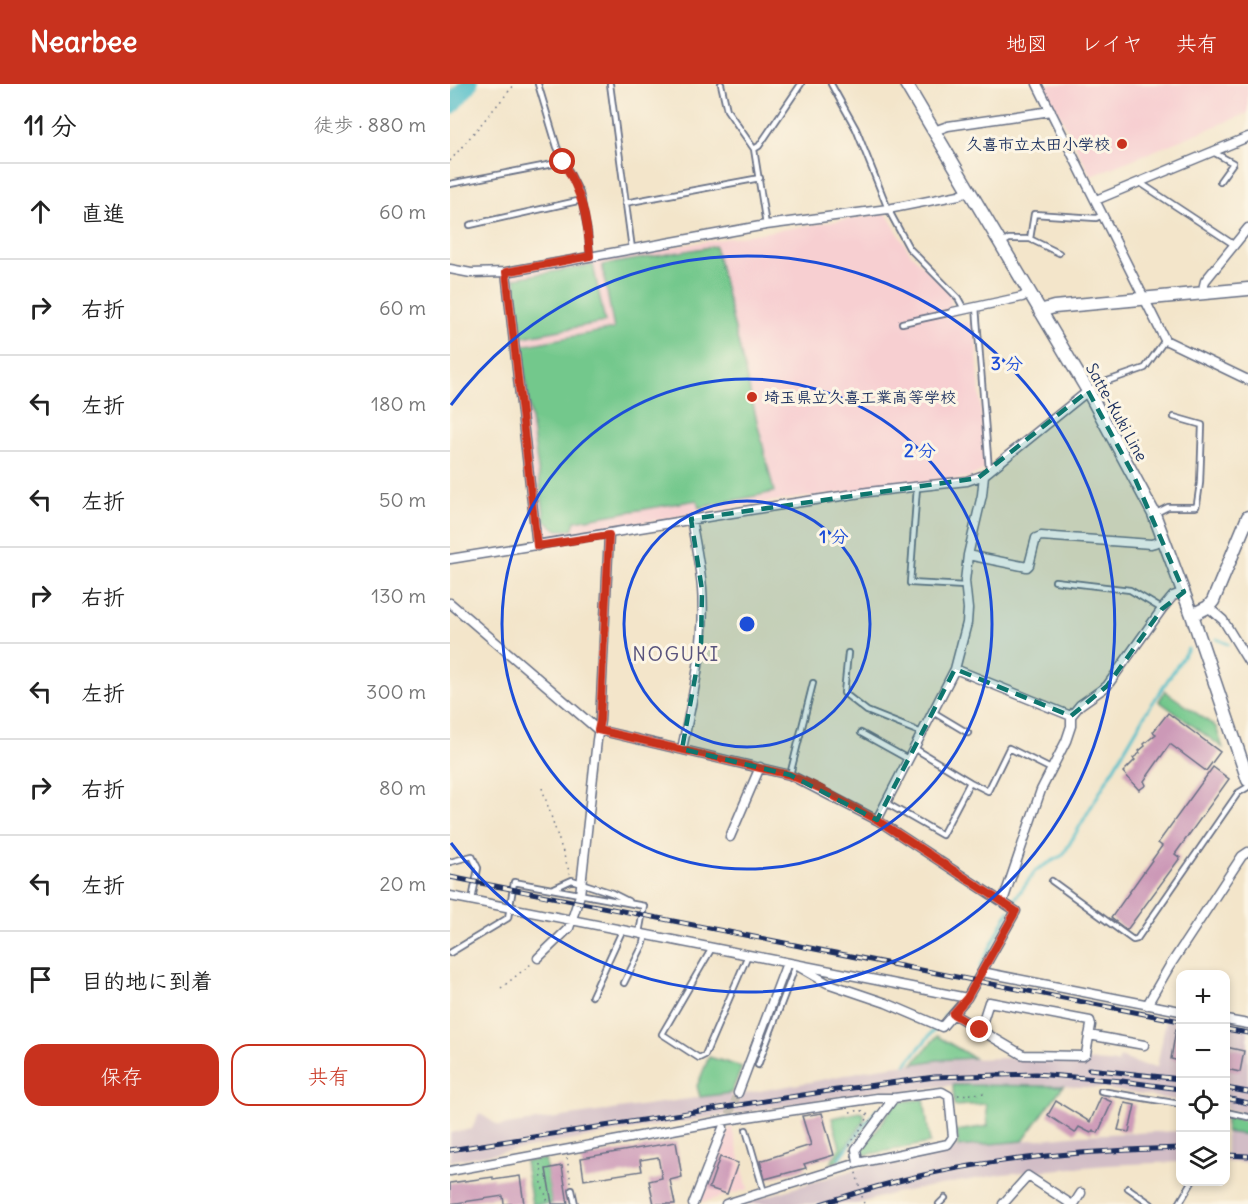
<!DOCTYPE html>
<html lang="ja">
<head>
<meta charset="utf-8">
<style>
	:root { --surface:#fff; --page:#f6f6f6; --text:#222; --muted:#767676; --line:#e0e0e0; --accent:#c8321e }
	body { margin:0; font-family:Delius,"Klee One",sans-serif; background:var(--page); color:var(--text) }
	.controls { position:absolute; right:18px; bottom:18px; display:grid; overflow:hidden; border-radius:12px; box-shadow:0 3px 9px #0003 }
	.controls button { width:54px; height:54px; display:grid; place-items:center; padding:0; border:0; border-bottom:2px solid var(--line); background:var(--surface); color:var(--text); font:30px sans-serif }
	.stop { position:absolute; width:18px; height:18px; margin:-14px; border:4px solid #c8321e; border-radius:50%; background:#fff }
	.stop.end { background:#c8321e; border-color:#fff; box-shadow:0 2px 6px #0008 }
	.list { margin:0; padding:0; list-style:none }
	h2 { display:flex; justify-content:space-between; align-items:center; height:78px; margin:0; padding:0 24px; font-size:26px }
	h2 small { font-size:20px; font-weight:400; color:var(--muted) }
	.list li { display:grid; grid-template-columns:39px 1fr auto; gap:18px; align-items:center; box-sizing:border-box; height:96px; padding:0 24px; border-top:2px solid var(--line) }
	.list b { display:block; font-size:22px; white-space:nowrap }
	.list em { font-size:20px; font-style:normal; color:var(--muted) }
	.actions { display:flex; gap:12px; padding:18px 24px }
	.actions a { flex:1; padding:14px 0; border:2px solid var(--accent); border-radius:18px; text-align:center; font-size:21px; color:var(--accent) }
	.actions .main { background:var(--accent); color:#fff }
	.icon { flex:none; width:33px; height:33px; fill:none; stroke:currentColor; stroke-width:2; stroke-linecap:round; stroke-linejoin:round }
	.map { position:relative; flex:none; width:798px; height:1120px; overflow:hidden }
	header { display:flex; align-items:center; gap:36px; box-sizing:border-box; height:84px; padding:0 30px; background:var(--accent); color:#fff }
	header strong { font-size:28px }
	nav { display:flex; gap:33px; margin-inline-start:auto; font-size:21px }
	main { display:flex }
	aside { flex:1; background:var(--surface) }
	.map>svg:first-child { display:block }
</style>
</head>
<body>
<header>
<strong>Nearbee</strong>
<nav><a>地図</a><a>レイヤ</a><a>共有</a></nav>
</header>
<main>
<aside>
<h2>11 分<small>徒歩 · 880 m</small></h2>
<ul class="list">
<li><svg class="icon" aria-label="ahead" viewBox="0 0 24 24"><path d="M12 20V5M6 11l6-6 6 6"/></svg><div><b>直進</b></div><em>60 m</em></li>
<li><svg class="icon" aria-label="right" viewBox="0 0 24 24"><path d="M7 20v-9h11M14 6l5 5-5 5"/></svg><div><b>右折</b></div><em>60 m</em></li>
<li><svg class="icon" aria-label="left" viewBox="0 0 24 24"><path d="M17 20v-9H6M10 6l-5 5 5 5"/></svg><div><b>左折</b></div><em>180 m</em></li>
<li><svg class="icon" aria-label="left" viewBox="0 0 24 24"><path d="M17 20v-9H6M10 6l-5 5 5 5"/></svg><div><b>左折</b></div><em>50 m</em></li>
<li><svg class="icon" aria-label="right" viewBox="0 0 24 24"><path d="M7 20v-9h11M14 6l5 5-5 5"/></svg><div><b>右折</b></div><em>130 m</em></li>
<li><svg class="icon" aria-label="left" viewBox="0 0 24 24"><path d="M17 20v-9H6M10 6l-5 5 5 5"/></svg><div><b>左折</b></div><em>300 m</em></li>
<li><svg class="icon" aria-label="right" viewBox="0 0 24 24"><path d="M7 20v-9h11M14 6l5 5-5 5"/></svg><div><b>右折</b></div><em>80 m</em></li>
<li><svg class="icon" aria-label="left" viewBox="0 0 24 24"><path d="M17 20v-9H6M10 6l-5 5 5 5"/></svg><div><b>左折</b></div><em>20 m</em></li>
<li><svg class="icon" aria-label="arrive" viewBox="0 0 24 24"><path d="M6 21V4h12l-3 4 3 4H6"/></svg><div><b>目的地に到着</b></div></li>
</ul>
<div class="actions"><a class="main">保存</a><a>共有</a></div>
</aside>
<div class="map">
<svg width="798" height="1120" viewBox="0 0 798 1120">
	<rect width="100%" height="100%" fill="#fcf5e5"/>
	<filter id="ink" filterUnits="userSpaceOnUse"><feTurbulence type="fractalNoise" baseFrequency=".0167" numOctaves="2"/><feDisplacementMap in="SourceGraphic" scale="12" xChannelSelector="R" yChannelSelector="G"/><feConvolveMatrix kernelMatrix="1 2 1 2 8 2 1 2 1" color-interpolation-filters="sRGB"/></filter>
	<filter id="wash" filterUnits="userSpaceOnUse"><feTurbulence type="fractalNoise" baseFrequency=".008" numOctaves="4" result="noise"/><feDisplacementMap in="SourceGraphic" scale="24" xChannelSelector="R" yChannelSelector="G"/><feGaussianBlur stdDeviation="1.35" result="paint"/><feColorMatrix in="noise" values="0 0 0 0 0 0 0 0 0 0 0 0 0 0 0 0 0 1.4 0 .05"/><feComposite in="paint" operator="in"/></filter>
	<g filter="url(#wash)">
		<rect width="100%" height="100%" fill="#f3e5ca"/>
		<path fill="#f7cfd1" d="M594,0H798V29L641,92Z
			M436,129L461,170L502,211L501,216L505,240L523,237L525,240L535,385L518,394L318,418L92,455L88,452L60,191L145,174L167,172Z
			M281,1041L298,1105L253,1118L251,1114Z"/>
		<path fill="#d2bdc6" d="M717,930L730,933V1017L652,1004L613,1002L503,1001L449,1008L433,1006L175,1047L0,1077V1049L22,1045L29,1029L49,1042L281,1009V1012L366,997L427,984L487,976L598,973L668,979L670,973L691,981L707,983Z
			M776,941L798,945V1030L776,1025Z
			M730,1047V1078L657,1081L553,1090L444,1109L407,1120H292L416,1082L508,1063L632,1051Z
			M776,1048L798,1051V1079L776,1078Z"/>
		<path fill="#73c88c" stroke="#477c75" stroke-width="1.5" d="M265,162L324,408L249,424L247,416L125,437L122,446H108L95,437L71,262L164,245L152,181Z
			M143,181L155,238L72,253L65,194Z
			M715,607L766,643L773,664L709,617Z
			M487,952L524,974L487,976L463,980Z
			M259,973L292,983L281,1009L250,1013L247,1002Z
			M503,1001L613,1002L573,1057L508,1063L507,1047L538,1042L536,1020L504,1022Z
			M474,1015L480,1059L415,1071L412,1067L446,1018Z
			M410,1028L414,1030V1037L388,1073L390,1076L380,1080L390,1063L382,1034Z
			M776,1032L798,1037V1051L776,1048Z
			M95,1075L102,1120H82L75,1078Z"/>
		<g fill="none" stroke-linecap="round" stroke-linejoin="round">
			<path stroke="#51bec9" stroke-width="3" d="M767,555L778,560
				M563,818L586,786L613,771L696,629L738,565
				M530,883L559,827
				M494,933L506,919
				M456,980L485,945
				M389,1075L428,1024"/>
			<path stroke="#51bec9" stroke-width="18" d="M0,22L19,0"/>
		</g>
		<g id="blocks">
			<path fill="#cc99b7" d="M718,629L770,668L756,687L720,660L694,697L696,701L689,706L673,688L685,676L683,674L690,669L689,667L695,662L694,660L706,650L703,648Z
				M763,683L779,695L725,770L730,774L677,846L661,834L712,762L708,759Z
				M726,945H730V977L721,975Z
				M776,963L794,967L790,988L776,985Z
				M651,1013L662,1018L648,1049L643,1046L641,1049L629,1043L625,1049L598,1031L606,1017L640,1038Z
				M675,1019L685,1021L679,1048L668,1046Z
				M372,1029L384,1071L354,1080L356,1084L315,1095L310,1077L361,1061L352,1032Z
				M226,1058L232,1093L220,1096L225,1120H204L199,1097L212,1094L208,1073L190,1076L192,1087L134,1096L131,1074Z
				M270,1073L288,1079L277,1110L259,1104Z
				M112,1082L118,1120H102L96,1085Z
				M70,1092L74,1120H54L53,1112L0,1120V1099L43,1093V1096Z"/>
		</g>
	</g>
	<g filter="url(#ink)">
		<use href="#blocks" fill-opacity="0" stroke="#676f84" stroke-width="1.5"/>
		<g fill="none" stroke-linecap="round" stroke-linejoin="round">
			<path stroke="#c8c1b4" stroke-width="8" stroke-dasharray="8 4" stroke-linecap="butt" d="M275,1041L288,1009"/>
			<defs>
				<path id="lane" d="M88,0L107,63L130,109L138,148L140,172
					M160,0L182,165
					M271,0L277,26L304,65L316,141
					M381,0L406,45L438,125L459,164L508,214L514,225
					M304,65L309,62L351,0
					M763,68L783,79L770,97
					M689,98L783,160
					M0,100L113,78
					M175,119L310,94
					M20,141L132,116
					M580,155L609,169
					M551,160L559,155H580L584,130L646,134L653,131
					M526,223L539,386
					M452,239L503,228
					M640,306L649,300L695,284L715,256
					M467,403L460,499L515,502
					M706,429L718,423H746L747,420L750,399L752,341L724,333
					M605,497L680,506L712,525
					M398,569L394,609L417,627L472,649
					M483,628L518,649
					M411,649L458,675
					M340,691L363,599
					M520,698L538,707L559,664L601,685
					M436,719L492,751L520,698L464,664
					M0,778L22,772L28,784L22,816
					M602,797L683,856L687,855L788,709L798,703
					M102,805L122,796L162,809L178,817
					M262,864L212,950L249,974L255,971L298,871
					M0,869L58,834L64,798L194,822L189,849
					M174,899L194,859L196,850
					M142,912L173,845
					M308,981L346,881
					M651,1007L730,1020
					M776,1028L798,1033
					M296,1046L314,1108
					M678,1104L701,1120
					M122,1106L125,1120
					M489,1120L495,1114
					M729,1120L742,1098"/>
				<path id="street" d="M587,0L715,256L798,296
					M484,47L498,42L601,27
					M646,116L798,53
					M0,185L21,189L56,188L316,141L438,125L509,111L519,106
					M56,188L87,462
					M752,209L755,197L798,144
					M503,228L572,213L580,208
					M518,471L577,483L579,481L586,454L591,452L701,460L715,456
					M0,475L325,422L418,408L517,397L534,391L638,307
					M0,519L148,646L340,691L427,736L566,827L517,914L492,943L436,919L377,899L346,881
					M758,523L773,536L798,577
					M505,585L621,632V642L616,657L591,706L553,817
					M621,632L630,621L657,602L712,525L723,512L734,508
					M232,665C243,612 256,558 252,504C250,481 245,458 241,435
					M427,736L505,585L517,539L518,525L515,497L518,471L532,411L534,391
					M280,753L310,683
					M0,812L517,914
					M88,874L119,844L130,811L147,656L150,637L159,451
					M532,888L730,927
					M697,921L719,883L792,772L798,768
					M503,930L571,970L574,971L633,972L636,970L641,941L640,937L539,918L530,946
					M776,936L798,940
					M639,951L694,961
					M288,1009L337,879
					M408,1079L406,1065L444,1014
					M0,1087L277,1036L427,1014H444L492,1008L499,1012L503,1053L498,1060L408,1079L276,1120
					M243,1120L273,1044
					M553,1120L578,1092L621,1120
					M624,1120L631,1109"/>
				<path id="secondary" d="M456,0L638,307L704,430L742,531L798,696
					M590,227L604,223L798,205
					M742,531L758,523L763,517L798,433"/>
			</defs>
			<use href="#lane" stroke="#676f84" stroke-width="8"/>
			<use href="#street" stroke="#676f84" stroke-width="11"/>
			<use href="#secondary" stroke="#676f84" stroke-width="15"/>
			<path stroke="#676f84" stroke-width="1.5" stroke-dasharray="1.5 4.5" stroke-linecap="butt" d="M0,77L65,0
				M92,704L120,790
				M51,904L81,880
				M508,1011L536,1009
				M117,1074L121,1099
				M91,1080L92,1102L97,1114L98,1120"/>
			<use href="#lane" stroke="#fff" stroke-width="4.5"/>
			<use href="#street" stroke="#fff" stroke-width="8"/>
			<use href="#secondary" stroke="#fff" stroke-width="12"/>
			<defs>
				<path id="rail" d="M0,793L730,937
					M776,945L798,949
					M639,985L730,995
					M776,1004L798,1008
					M776,1014L798,1019
					M0,1066L372,1008L485,993L586,990L672,997L730,1005
					M776,1071L798,1072
					M371,1120C394,1113 417,1105 441,1099C534,1074 634,1067 730,1064"/>
			</defs>
			<use href="#rail" stroke="#1b2f5e" stroke-width="5"/>
			<use href="#rail" stroke="#fcf5e5" stroke-width="3" stroke-dasharray="9" stroke-linecap="butt"/>
			<path stroke="#676f84" stroke-width="1.5" stroke-dasharray="1.5 4.5" stroke-linecap="butt" d="M400,1028L411,1026L418,1031L416,1037L399,1062L414,1120"/>
		</g>
	</g>
	<g fill="none" stroke-linecap="round" stroke-linejoin="round" filter="url(#ink)">
		<path stroke="#c8321e" stroke-width="8" d="M113,78C133,111 137,133 140,172L56,188L87,462L159,451L150,637L148,646L340,691L369,704L427,736L566,827L517,914L503,930L530,946"/>
	</g>
	<path fill="#0f766e" fill-opacity="0.2" stroke="#0f766e" stroke-width="4.5" stroke-dasharray="12 8" stroke-linejoin="round" d="M638,307L683,390L734,508L712,525L657,602L621,632L505,585L427,736L340,691L232,665L251,561L252,506L241,435L528,394Z"/>
	<g fill="none" stroke="#1d4ed8" stroke-width="3">
		<circle cx="297" cy="540" r="123"/>
		<circle cx="297" cy="540" r="245"/>
		<path d="M1 321A368 368 0 1 1 1 759"/>
	</g>
	<g fill="#c8321e" stroke="#fcf5e5" stroke-width="2">
		<circle cx="672" cy="60" r="6"/>
		<circle cx="302" cy="313" r="6"/>
	</g>
	<g text-anchor="middle" dominant-baseline="central" stroke-width="6" stroke-linejoin="round" paint-order="stroke">
		<g font-size="16" font-weight="bold" fill="#1b2f5e" stroke="#fcf5e5" text-anchor="end">
			<text x="660" y="60">久喜市立太田小学校</text>
			<text x="314" y="313" text-anchor="start">埼玉県立久喜工業高等学校</text>
		</g>
		<g font-size="16" fill="#1b2f5e" stroke="#fcf5e5">
			<text transform="translate(667 328) rotate(61)">Satte-Kuki Line</text>
		</g>
		<g font-size="20" letter-spacing="1.5" fill="#59547d" stroke="#fcf5e5">
			<text x="226" y="569">NOGUKI</text>
		</g>
	</g>
	<circle cx="297" cy="540" r="9" fill="#1d4ed8" stroke="#fcf5e5" stroke-width="3"/>
	<g font-size="18" text-anchor="middle" font-weight="bold" fill="#1d4ed8" stroke="#fcf5e5" stroke-width="6" stroke-linejoin="round" paint-order="stroke">
		<text x="557" y="286">3 分</text>
		<text x="470" y="373">2 分</text>
		<text x="384" y="459">1 分</text>
	</g>
</svg>
<div class="controls">
<button>+</button>
<button>−</button>
<button><svg class="icon" aria-label="locate" viewBox="0 0 24 24"><circle cx="12" cy="12" r="6"/><path d="M12 2v4M12 18v4M2 12h4M18 12h4"/></svg></button>
<button><svg class="icon" aria-label="layers" viewBox="0 0 24 24"><path d="M12 4l9 5-9 5-9-5zM3 14l9 5 9-5"/></svg></button>
</div>
<div class="stop" style="left:113px;top:78px"></div>
<div class="stop end" style="left:530px;top:946px"></div>
</div>
</main>
</body>
</html>
